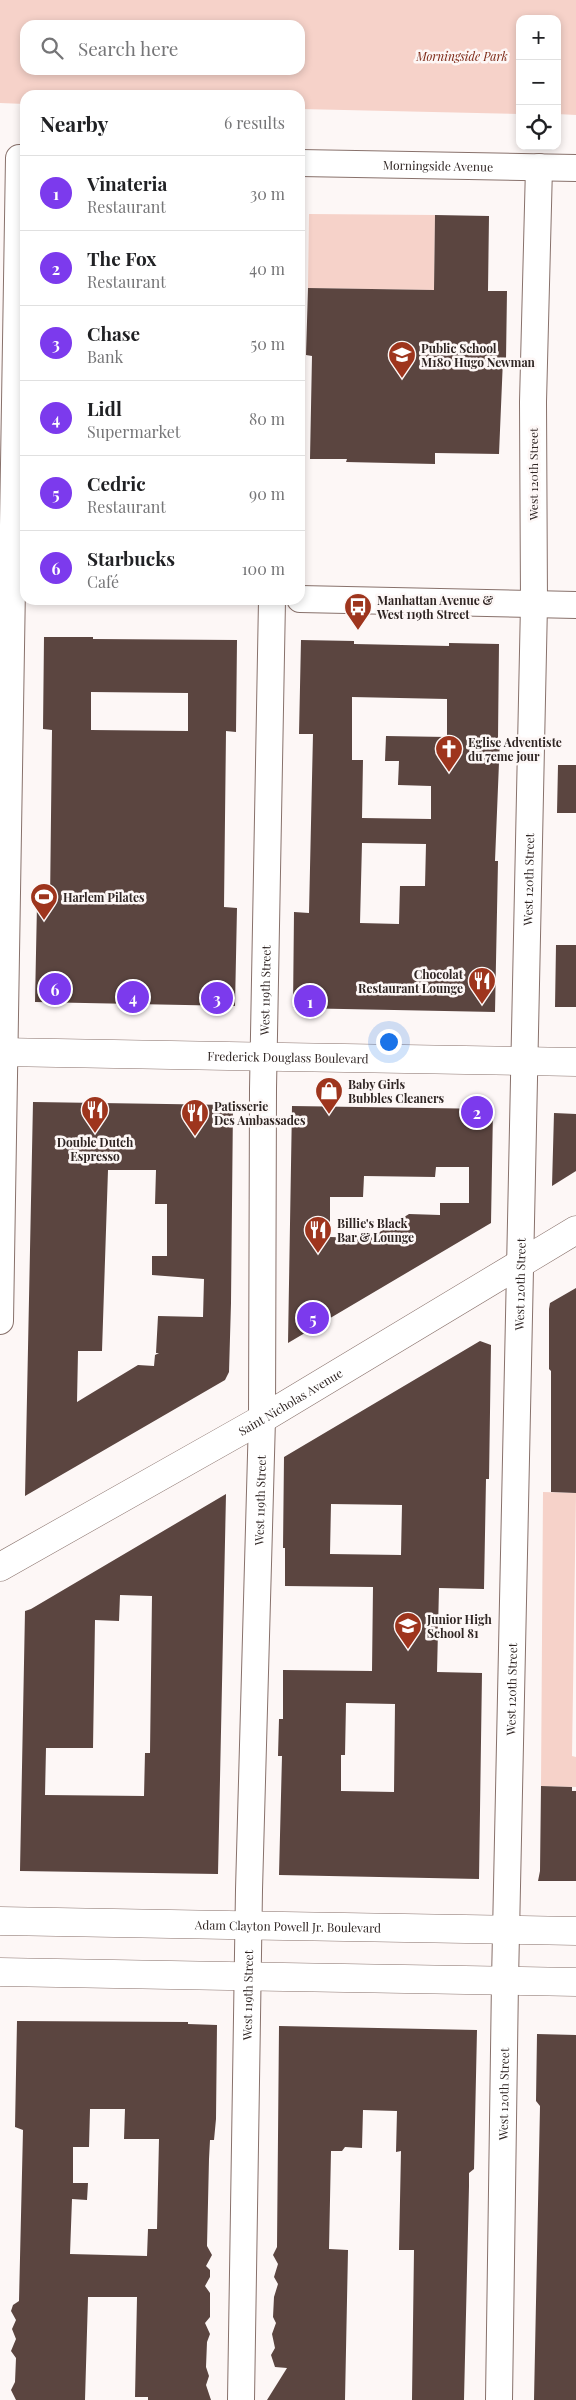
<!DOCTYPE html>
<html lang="en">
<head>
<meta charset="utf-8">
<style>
	:root { --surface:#fff; --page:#f6f6f6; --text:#202124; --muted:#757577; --line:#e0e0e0; --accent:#7c3aed }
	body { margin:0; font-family:"Playfair Display",serif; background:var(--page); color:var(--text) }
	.controls { position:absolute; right:15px; top:15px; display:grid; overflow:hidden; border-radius:10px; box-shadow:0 2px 8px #0003 }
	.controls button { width:45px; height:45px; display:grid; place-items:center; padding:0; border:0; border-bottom:1px solid var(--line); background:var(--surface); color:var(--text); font:25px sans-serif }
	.you { position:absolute; left:388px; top:1041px; width:18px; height:18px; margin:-12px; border:4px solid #fff; border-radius:50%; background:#1a73e8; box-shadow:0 0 0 8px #1a73e833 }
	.badge { display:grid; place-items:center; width:32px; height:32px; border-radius:50%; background:var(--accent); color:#fff; font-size:16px; font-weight:700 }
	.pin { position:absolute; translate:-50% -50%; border:2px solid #fff; box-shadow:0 1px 5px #0006 }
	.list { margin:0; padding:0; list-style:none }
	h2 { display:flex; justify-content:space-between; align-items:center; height:65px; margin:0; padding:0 20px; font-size:21px }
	h2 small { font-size:16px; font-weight:400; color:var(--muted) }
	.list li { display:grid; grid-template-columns:32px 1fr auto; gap:15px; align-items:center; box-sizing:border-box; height:75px; padding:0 20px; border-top:1px solid var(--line) }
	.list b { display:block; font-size:19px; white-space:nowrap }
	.list p { margin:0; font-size:16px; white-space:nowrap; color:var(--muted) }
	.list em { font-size:16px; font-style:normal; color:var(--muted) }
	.icon { flex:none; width:28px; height:28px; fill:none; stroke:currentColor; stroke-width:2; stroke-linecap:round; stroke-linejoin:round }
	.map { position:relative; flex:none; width:576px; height:2400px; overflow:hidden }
	.search { position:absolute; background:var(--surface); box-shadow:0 2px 8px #0003; left:20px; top:20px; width:285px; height:55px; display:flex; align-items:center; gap:12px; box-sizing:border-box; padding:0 18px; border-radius:15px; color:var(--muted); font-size:19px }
	.panel { position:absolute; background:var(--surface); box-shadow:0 2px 8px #0003; left:20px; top:90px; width:285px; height:515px; border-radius:15px }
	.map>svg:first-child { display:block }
</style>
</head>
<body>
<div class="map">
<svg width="576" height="2400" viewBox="0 0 576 2400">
	<rect width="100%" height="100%" fill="#fdf7f6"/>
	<path fill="#f6d2c9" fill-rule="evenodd" d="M0,0H576V115L557,114V19H520V114L300,109V95H25V104L0,103ZM25,25H300V70H25Z
		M309,214L435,215L434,290L308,288Z
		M543,1492L576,1493L572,1756L576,1757V1787L541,1786Z"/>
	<path fill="#5b4540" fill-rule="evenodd" d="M435,215L489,216L488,291H507L506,359H503L499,454L435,453V464L346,462L347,459H310L312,356L306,355L308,288L434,290Z
		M44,637H93V639L237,640L236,732L226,731L224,907L237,908L235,1006L35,1002L37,904H50L52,730L43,729ZM91,692L188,693V731L91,730Z
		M301,640L354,641V644L449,646V643L499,644L498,738H500L495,861H498L495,1012L293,1008L294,912L309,913L313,734H299ZM352,697L447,699V737L386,736L385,761H399L398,785L431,786V819L362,818L363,760H352ZM362,843L426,844L425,886H400L399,924L360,923Z
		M558,765H576V813H557Z
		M556,945H576V1007H555Z
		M33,1102L233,1105L231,1303L229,1372L225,1380L25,1496ZM108,1170H156L155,1204H167V1256H152V1275L204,1279L203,1317L158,1316L156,1353H159L155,1355L154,1366L138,1365L77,1402L78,1351H102Z
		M292,1106L493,1109L491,1223L288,1343ZM436,1167H469V1203H440V1215L409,1214L362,1243V1238L330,1237V1197H363L364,1176L435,1177Z
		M554,1113L576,1114V1171L552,1186Z
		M576,1288V1493L551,1492V1371L549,1369V1309L550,1303Z
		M480,1341L491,1345L489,1479H486L484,1589L439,1588L437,1672L482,1673L479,1879L279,1875L282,1756H278L279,1719H283V1670L372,1671L373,1587L285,1586V1548H283L284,1457ZM331,1504L402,1505L401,1555L330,1554ZM346,1703L395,1704L394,1792L341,1791V1755H345Z
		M226,1494L218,1874L20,1871L25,1611L31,1609ZM120,1595L152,1596L150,1753H145L144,1796L45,1795L46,1748H93L95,1620L119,1621Z
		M541,1786L572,1787V1791H576V1881H538L540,1871Z
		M17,2021L188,2022V2024L217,2025L216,2119L214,2140H210L209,2159L207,2246L212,2255L206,2266L210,2270V2277L205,2286L210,2293V2317L205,2323L210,2334L207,2342L206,2367L209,2376L206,2385L211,2400H148V2397H135L137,2297H88L85,2400H16L11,2390L15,2382L16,2358L11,2351L16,2339L12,2329L16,2320L11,2311L13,2305L19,2301L22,2173L23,2130L15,2127ZM90,2109H125L124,2139H159L157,2229H148L147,2256L70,2254L72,2199L87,2200L88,2183H73V2147H89Z
		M279,2026L477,2030L474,2169L469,2173V2186L464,2400H412L414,2250H399L401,2151L396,2152L397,2111L363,2110L362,2148L345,2147L342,2151H331L329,2249L348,2250L345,2400H267L287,2368L275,2367L271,2355L275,2348L272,2334L276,2323L273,2317L274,2297L278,2284L274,2277L278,2264L273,2255L277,2247Z
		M537,2034L576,2035V2400H534L540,2106L536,2101Z"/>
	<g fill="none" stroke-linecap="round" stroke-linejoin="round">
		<defs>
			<g id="minor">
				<path id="s1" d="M300,163L576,168"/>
				<path d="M300,599L576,605"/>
				<path d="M0,1321L19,158"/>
				<path id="s2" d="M241,2400L249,1890L262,1419L263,1089L272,600"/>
				<path id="s3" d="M499,2400L505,1981L534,604L533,402L539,167"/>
			</g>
			<g id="major">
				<path id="s4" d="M0,1052L576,1062"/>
				<path id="s5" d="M0,1567L262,1419L576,1230"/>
				<path id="s6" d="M0,1921L576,1931"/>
				<path d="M0,1972L576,1982"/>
			</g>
		</defs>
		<use href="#minor" stroke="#88716b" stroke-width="28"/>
		<use href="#major" stroke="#88716b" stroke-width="29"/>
		<use href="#minor" stroke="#fff" stroke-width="26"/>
		<use href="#major" stroke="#fff" stroke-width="28"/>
	</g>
	<defs>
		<symbol id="school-pin" viewBox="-11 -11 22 30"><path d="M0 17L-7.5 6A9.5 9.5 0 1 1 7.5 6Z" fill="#9e351d" stroke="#fdf7f6"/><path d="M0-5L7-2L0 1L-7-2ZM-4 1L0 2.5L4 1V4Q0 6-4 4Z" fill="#fff"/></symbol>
		<symbol id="bus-pin" viewBox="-11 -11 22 30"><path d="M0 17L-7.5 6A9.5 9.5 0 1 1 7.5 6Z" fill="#9e351d" stroke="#fdf7f6"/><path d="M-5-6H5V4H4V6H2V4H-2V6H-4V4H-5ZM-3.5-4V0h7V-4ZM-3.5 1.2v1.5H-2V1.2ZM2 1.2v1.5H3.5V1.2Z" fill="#fff"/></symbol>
		<symbol id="church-pin" viewBox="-11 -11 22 30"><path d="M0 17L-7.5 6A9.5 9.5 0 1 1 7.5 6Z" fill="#9e351d" stroke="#fdf7f6"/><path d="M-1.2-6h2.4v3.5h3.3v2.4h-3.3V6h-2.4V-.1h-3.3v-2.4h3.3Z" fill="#fff"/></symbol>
		<symbol id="stadium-pin" viewBox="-11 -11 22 30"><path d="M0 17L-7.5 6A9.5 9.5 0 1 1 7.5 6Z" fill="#9e351d" stroke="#fdf7f6"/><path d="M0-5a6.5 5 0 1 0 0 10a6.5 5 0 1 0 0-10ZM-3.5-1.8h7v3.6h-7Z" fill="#fff"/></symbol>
		<symbol id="restaurant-pin" viewBox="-11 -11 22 30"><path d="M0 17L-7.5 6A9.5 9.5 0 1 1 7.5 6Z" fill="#9e351d" stroke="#fdf7f6"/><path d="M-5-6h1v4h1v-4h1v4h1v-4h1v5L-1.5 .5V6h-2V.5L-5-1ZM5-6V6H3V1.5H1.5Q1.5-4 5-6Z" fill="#fff"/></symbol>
		<symbol id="shop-pin" viewBox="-11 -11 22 30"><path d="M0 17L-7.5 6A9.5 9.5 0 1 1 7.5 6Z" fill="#9e351d" stroke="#fdf7f6"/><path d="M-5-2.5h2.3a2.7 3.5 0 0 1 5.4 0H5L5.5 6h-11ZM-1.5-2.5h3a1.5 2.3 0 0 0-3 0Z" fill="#fff"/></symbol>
	</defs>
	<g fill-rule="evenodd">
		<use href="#school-pin" x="386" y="339" width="32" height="43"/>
		<use href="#bus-pin" x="342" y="591" width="32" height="43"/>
		<use href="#church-pin" x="433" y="733" width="32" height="43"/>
		<use href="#stadium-pin" x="28" y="881" width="32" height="43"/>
		<use href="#restaurant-pin" x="466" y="965" width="32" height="43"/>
		<use href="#shop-pin" x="313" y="1075" width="32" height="43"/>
		<use href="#restaurant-pin" x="79" y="1094" width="32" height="43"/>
		<use href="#restaurant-pin" x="179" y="1097" width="32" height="43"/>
		<use href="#restaurant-pin" x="302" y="1214" width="32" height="43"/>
		<use href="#school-pin" x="392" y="1610" width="32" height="43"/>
	</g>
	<g text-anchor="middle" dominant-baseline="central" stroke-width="5" stroke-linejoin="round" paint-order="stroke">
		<g font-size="12" font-style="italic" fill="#7b2512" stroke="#fdf7f6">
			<text x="462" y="56">Morningside Park</text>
		</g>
		<g font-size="12" fill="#2f2523" stroke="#fdf7f6">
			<text stroke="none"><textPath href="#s1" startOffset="138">Morningside Avenue</textPath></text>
			<text transform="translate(533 474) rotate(-90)">West 120th Street</text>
			<text stroke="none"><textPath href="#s3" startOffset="1521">West 120th Street</textPath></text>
			<text stroke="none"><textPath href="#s2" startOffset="1410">West 119th Street</textPath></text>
			<text stroke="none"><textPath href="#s4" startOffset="288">Frederick Douglass Boulevard</textPath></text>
			<text stroke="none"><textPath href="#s3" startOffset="1116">West 120th Street</textPath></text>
			<text stroke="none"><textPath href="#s5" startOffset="334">Saint Nicholas Avenue</textPath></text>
			<text stroke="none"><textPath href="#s2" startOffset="900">West 119th Street</textPath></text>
			<text stroke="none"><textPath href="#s3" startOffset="711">West 120th Street</textPath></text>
			<text stroke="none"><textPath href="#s6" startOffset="288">Adam Clayton Powell Jr. Boulevard</textPath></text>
			<text stroke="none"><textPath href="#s2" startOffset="405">West 119th Street</textPath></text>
			<text stroke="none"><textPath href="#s3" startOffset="306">West 120th Street</textPath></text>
		</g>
		<g font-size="12" font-weight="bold" fill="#2f2523" stroke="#fdf7f6" text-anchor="start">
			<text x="421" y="348">Public School<tspan x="421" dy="14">M180 Hugo Newman</tspan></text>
			<text x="377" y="600">Manhattan Avenue &amp;<tspan x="377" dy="14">West 119th Street</tspan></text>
			<text x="468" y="742">Eglise Adventiste<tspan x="468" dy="14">du 7eme jour</tspan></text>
			<text x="63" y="897">Harlem Pilates</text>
			<text x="463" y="974" text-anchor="end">Chocolat<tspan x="463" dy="14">Restaurant Lounge</tspan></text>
			<text x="348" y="1084">Baby Girls<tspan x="348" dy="14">Bubbles Cleaners</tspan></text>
			<text x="214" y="1106">Patisserie<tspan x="214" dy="14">Des Ambassades</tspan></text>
			<text x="95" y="1142" text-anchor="middle">Double Dutch<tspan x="95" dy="14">Espresso</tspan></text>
			<text x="337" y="1223">Billie's Black<tspan x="337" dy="14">Bar &amp; Lounge</tspan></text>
			<text x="427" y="1619">Junior High<tspan x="427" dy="14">School 81</tspan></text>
		</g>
	</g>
</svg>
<div class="controls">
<button>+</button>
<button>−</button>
<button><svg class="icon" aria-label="locate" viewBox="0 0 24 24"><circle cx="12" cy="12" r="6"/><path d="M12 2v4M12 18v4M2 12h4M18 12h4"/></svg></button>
</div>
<div class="you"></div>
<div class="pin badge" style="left:310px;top:1001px">1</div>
<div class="pin badge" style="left:477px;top:1112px">2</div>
<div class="pin badge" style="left:217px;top:998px">3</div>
<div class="pin badge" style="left:133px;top:997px">4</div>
<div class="pin badge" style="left:313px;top:1318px">5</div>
<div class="pin badge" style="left:55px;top:989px">6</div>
<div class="search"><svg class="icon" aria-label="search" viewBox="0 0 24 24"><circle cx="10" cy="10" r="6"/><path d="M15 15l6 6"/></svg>Search here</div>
<section class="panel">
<h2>Nearby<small>6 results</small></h2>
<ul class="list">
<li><span class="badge">1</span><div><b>Vinateria</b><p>Restaurant</p></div><em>30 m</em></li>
<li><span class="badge">2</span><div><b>The Fox</b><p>Restaurant</p></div><em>40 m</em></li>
<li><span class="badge">3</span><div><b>Chase</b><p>Bank</p></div><em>50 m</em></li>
<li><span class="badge">4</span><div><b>Lidl</b><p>Supermarket</p></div><em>80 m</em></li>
<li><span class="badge">5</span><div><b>Cedric</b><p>Restaurant</p></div><em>90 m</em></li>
<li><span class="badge">6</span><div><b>Starbucks</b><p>Café</p></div><em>100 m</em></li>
</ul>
</section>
</div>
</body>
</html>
